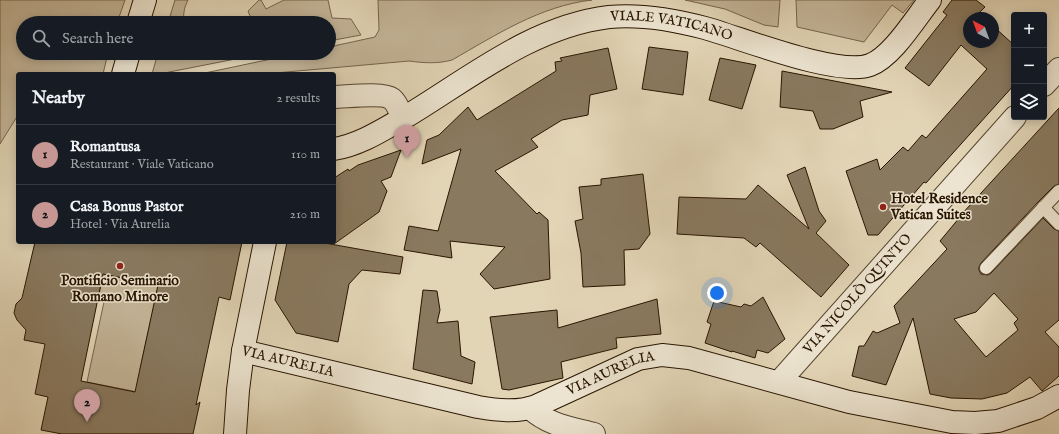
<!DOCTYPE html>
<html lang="en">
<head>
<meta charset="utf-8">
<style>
	:root { --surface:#171b24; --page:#20242c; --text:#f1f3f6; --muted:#9ea1a6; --line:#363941; --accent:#c59692 }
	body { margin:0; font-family:"IM FELL English",serif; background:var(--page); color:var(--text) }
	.controls { position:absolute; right:12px; top:12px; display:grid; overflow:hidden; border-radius:4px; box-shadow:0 2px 10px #0003 }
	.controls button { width:36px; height:36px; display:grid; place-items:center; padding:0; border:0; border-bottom:1px solid var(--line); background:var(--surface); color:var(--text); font:20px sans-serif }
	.compass { position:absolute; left:963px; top:12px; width:36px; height:36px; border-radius:50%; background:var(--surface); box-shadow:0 2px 10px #0003; rotate:319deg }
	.you { position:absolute; left:717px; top:293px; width:14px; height:14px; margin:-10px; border:3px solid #fff; border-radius:50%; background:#1a73e8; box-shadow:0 0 0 6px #1a73e833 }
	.badge { display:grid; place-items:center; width:26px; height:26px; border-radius:50%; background:var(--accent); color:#111; font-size:13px; font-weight:700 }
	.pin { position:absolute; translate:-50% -33px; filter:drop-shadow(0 1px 2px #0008) }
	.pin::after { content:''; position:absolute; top:21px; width:14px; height:12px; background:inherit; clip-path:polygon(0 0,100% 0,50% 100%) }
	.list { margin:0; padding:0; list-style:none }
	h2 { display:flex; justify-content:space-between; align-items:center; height:52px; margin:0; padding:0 16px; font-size:17px }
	h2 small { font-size:13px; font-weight:400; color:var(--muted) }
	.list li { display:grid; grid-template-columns:26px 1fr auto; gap:12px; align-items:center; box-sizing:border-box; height:60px; padding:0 16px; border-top:1px solid var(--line) }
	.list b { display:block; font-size:15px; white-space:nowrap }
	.list p { margin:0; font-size:13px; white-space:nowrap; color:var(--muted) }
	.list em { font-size:13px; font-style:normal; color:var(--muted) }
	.icon { flex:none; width:22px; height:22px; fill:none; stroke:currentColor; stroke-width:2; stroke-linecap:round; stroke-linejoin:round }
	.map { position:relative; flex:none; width:1059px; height:434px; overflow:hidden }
	.search { position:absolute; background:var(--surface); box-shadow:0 2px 10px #0003; left:16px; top:16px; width:320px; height:44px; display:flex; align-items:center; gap:10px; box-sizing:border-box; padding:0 14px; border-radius:22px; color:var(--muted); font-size:15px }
	.panel { position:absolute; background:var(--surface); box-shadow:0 2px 10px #0003; left:16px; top:72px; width:320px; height:172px; border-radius:4px }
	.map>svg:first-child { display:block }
</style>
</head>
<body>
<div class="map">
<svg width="1059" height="434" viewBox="0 0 1059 434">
	<rect width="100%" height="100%" fill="#e2d5b6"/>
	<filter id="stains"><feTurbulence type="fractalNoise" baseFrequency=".005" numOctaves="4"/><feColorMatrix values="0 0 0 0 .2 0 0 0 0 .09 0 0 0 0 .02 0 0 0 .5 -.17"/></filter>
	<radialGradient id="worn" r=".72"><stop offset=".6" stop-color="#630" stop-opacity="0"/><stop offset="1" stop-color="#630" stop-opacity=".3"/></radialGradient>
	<path fill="#c3b497" stroke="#76644c" d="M0,0H125L117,23H23V53H108L103,74H18V115L0,144Z
		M175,0H188C184,8 183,14 184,23H168Z
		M259,0H261L266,9L284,0H328L332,18L351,19L361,35L329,41V23H248L250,16L248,11Z
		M378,0H592C540,6 496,35 452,60C437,64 424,63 409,61L264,74H200L300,53H329V47L375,37L379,30Z
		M685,0H780L778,27L764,25L725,9Z
		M796,0H914L903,13L892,5L864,42L797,27Z
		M158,53H266L159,74H152Z
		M103,274L180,290L155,302L140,369L163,374L158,396L87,382L105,297L99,295Z"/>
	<path fill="#89795f" stroke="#291500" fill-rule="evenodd" d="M952,0H976L985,7L979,13L984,18H969V42H993V26L1014,45V85L926,183L924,182L878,235H868L846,171L877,159L880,170L903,147L908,151L922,135L926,138L987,69L961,45L929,86L905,68L947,15L943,12Z
		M649,47L688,52L683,95L642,89Z
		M608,48L617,89L590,95L588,115L562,120L531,139L538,147L495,171L537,214L539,212L548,220L550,279L494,289L480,274L505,247L450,241L452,258L404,250L409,226L438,231L461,149L422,164L427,140L439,135L468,107L477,120L556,71L555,62L562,61L560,58Z
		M720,58L756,65L742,109L709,100Z
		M782,71L892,92L860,101L863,117L833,129H820L813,111L780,107Z
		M1059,108V184L1054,186L1038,202L981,263L979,267V270L981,274L988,275L991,273L1043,218L1054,229L1059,231V320L1045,332L1059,347V376L1042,391L1030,377L1007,393L982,399L951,398L930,394L913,318L886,385L852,376L859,346H864L873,331L877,333L900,323L894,306L947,249L940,241L960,217V216ZM994,293L1018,319L1014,323L1018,330L986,357L954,319L976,312Z
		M401,150L391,177L381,181L387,191L379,212L334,244V178L348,169L349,171L358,165Z
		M805,167L819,211L826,221L816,233L849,265L821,297L760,243L756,247L744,238L677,234L679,197L746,199L758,185L809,229L787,175Z
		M643,174L650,234L639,249L624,250L625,285L583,287L581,253L575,221L583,219L579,187L601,185V179Z
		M35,242H242L230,300L219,297L196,405L200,402L193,434H62L41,430L48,397L35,394L45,344L24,340L26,330L17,320L14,313L16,304L22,298ZM103,274L158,285L135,392L81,381Z
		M287,242H319L403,257L400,274L362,270L349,284L338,342L296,333L275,300Z
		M423,290L437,291L440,310L437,323L458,321L461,356L475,362L472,384L413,369Z
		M763,297L785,339L768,353L757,350L755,358L732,351V352L705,343L711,324L707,322L714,301L741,307L744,304L751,306Z
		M657,299L661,334L616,338L617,348L561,362L563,378L509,390L502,389L490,317L557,310L558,328Z"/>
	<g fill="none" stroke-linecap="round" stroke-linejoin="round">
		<defs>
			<path id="lane" d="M1043,207L1059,224
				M986,268L1059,191"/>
			<g id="street">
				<path d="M1044,85L1059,69"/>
				<path d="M334,97C346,97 383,92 392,99C397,103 400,112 403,118"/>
				<path id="s1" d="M779,382L1015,117"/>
				<path d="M530,408C548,425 571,428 594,434"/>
			</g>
			<g id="secondary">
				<path d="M138,23L145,0"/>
				<path d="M123,74L129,53"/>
				<path id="s2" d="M334,149C360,145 384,129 407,116C470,78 533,26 609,17C640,14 675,20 705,28C741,38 838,77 870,65C892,57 915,19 930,0"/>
				<path id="s3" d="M243,351L478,407C496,410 517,413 536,406L638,359L662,355L689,358L849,402L952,422L975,423L998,421L1037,408L1059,396"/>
				<path d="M235,434L238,390L243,351L265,242"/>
			</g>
		</defs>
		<use href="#lane" stroke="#57452e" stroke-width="14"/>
		<use href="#street" stroke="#57452e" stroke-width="24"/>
		<use href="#secondary" stroke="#291500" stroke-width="24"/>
		<use href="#lane" stroke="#ece4d0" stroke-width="12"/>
		<use href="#street" stroke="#ece4d0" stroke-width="22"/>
		<use href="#secondary" stroke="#ece4d0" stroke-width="22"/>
	</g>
	<g fill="#8f2418" stroke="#ece4d0" stroke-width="1.5">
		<circle cx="883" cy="207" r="4"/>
		<circle cx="120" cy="266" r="4"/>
	</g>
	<g text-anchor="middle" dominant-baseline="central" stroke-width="3" stroke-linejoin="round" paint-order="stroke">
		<g font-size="14" fill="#291500" stroke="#ece4d0">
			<text stroke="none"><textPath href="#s2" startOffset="371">VIALE VATICANO</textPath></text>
			<text stroke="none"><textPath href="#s1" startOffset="118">VIA NICOLÒ QUINTO</textPath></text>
			<text stroke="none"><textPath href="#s3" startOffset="46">VIA AURELIA</textPath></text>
			<text stroke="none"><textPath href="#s3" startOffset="382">VIA AURELIA</textPath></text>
		</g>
		<g font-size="14" font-weight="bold" fill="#291500" stroke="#ece4d0" text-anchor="start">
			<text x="891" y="199">Hotel Residence<tspan x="891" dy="16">Vatican Suites</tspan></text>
			<text x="120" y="281" text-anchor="middle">Pontificio Seminario<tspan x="120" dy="16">Romano Minore</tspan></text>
		</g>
	</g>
	<rect width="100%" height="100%" filter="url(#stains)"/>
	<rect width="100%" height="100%" fill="url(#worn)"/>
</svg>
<div class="controls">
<button>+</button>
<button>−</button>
<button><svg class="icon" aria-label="layers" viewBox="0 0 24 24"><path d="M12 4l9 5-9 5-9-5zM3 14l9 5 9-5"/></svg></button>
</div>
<svg class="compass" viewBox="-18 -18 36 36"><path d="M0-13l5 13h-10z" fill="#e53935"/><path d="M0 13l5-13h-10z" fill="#9ea1a6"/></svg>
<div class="you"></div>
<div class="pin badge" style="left:407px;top:158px">1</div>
<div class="pin badge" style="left:87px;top:422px">2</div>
<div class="search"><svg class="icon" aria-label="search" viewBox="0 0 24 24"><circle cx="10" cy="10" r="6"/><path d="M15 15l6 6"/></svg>Search here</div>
<section class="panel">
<h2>Nearby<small>2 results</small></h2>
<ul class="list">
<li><span class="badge">1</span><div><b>Romantusa</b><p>Restaurant · Viale Vaticano</p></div><em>110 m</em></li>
<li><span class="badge">2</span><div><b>Casa Bonus Pastor</b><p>Hotel · Via Aurelia</p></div><em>210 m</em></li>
</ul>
</section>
</div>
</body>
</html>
